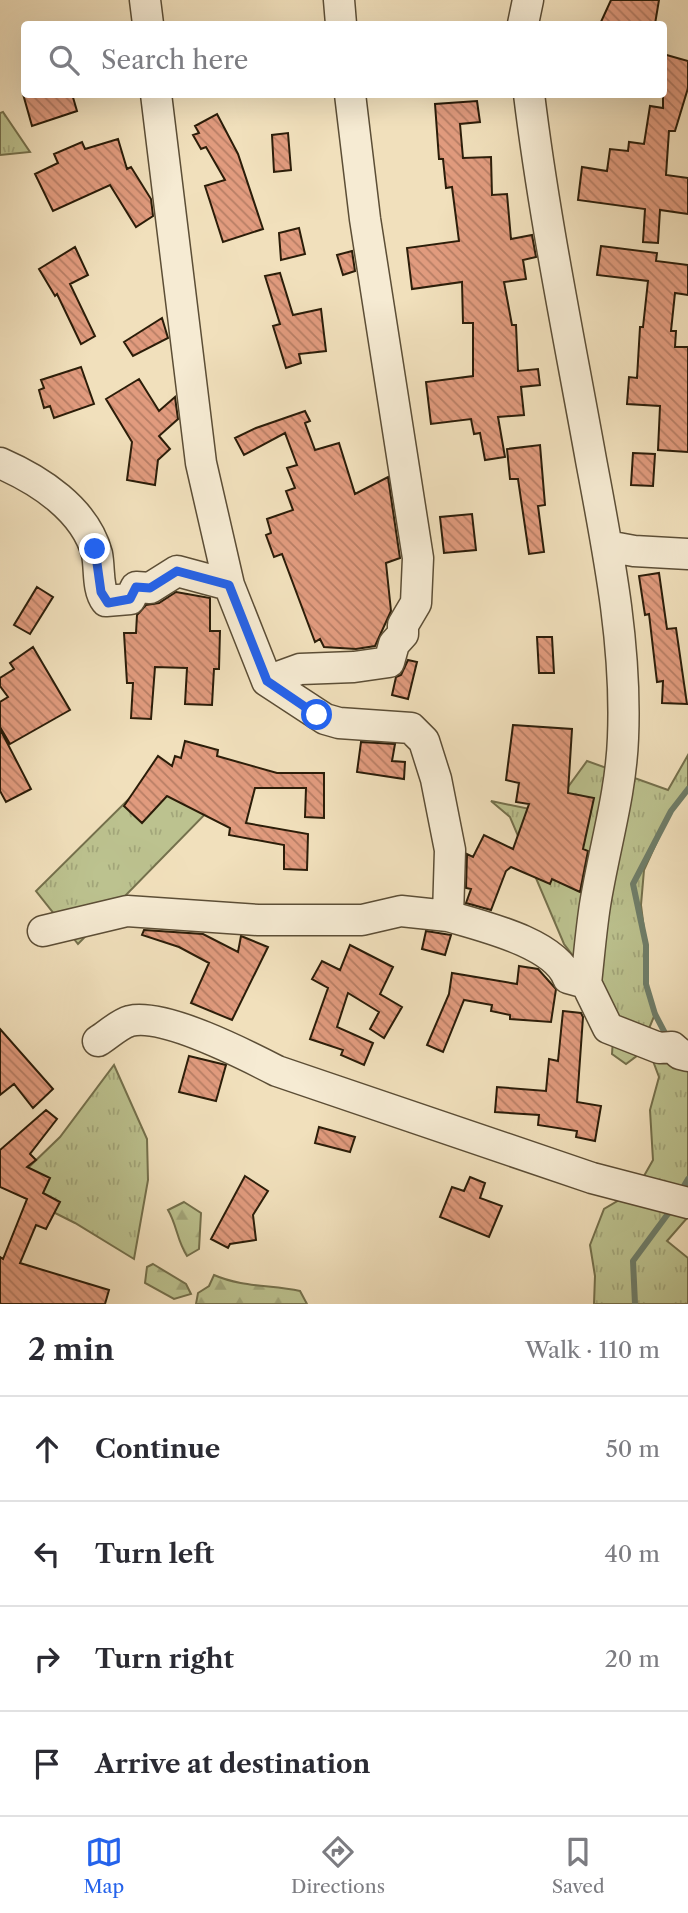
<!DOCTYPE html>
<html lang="en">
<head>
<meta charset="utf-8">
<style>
	:root { --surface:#fff; --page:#f2f2f3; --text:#2b2b33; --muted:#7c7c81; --line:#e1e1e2; --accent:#2563eb }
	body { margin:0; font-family:"Libre Caslon Text",serif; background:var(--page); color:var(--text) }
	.stop { position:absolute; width:21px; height:21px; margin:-16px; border:5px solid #2563eb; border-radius:50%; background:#fff }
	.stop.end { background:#2563eb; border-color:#fff; box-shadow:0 2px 7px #0008 }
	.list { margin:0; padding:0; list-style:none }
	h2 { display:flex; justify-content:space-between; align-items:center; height:91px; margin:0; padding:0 28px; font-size:30px }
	h2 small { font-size:23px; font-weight:400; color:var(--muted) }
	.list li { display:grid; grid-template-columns:46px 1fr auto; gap:21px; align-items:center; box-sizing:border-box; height:105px; padding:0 28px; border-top:2px solid var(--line) }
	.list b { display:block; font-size:26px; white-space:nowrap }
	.list em { font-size:23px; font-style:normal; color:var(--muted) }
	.icon { flex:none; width:38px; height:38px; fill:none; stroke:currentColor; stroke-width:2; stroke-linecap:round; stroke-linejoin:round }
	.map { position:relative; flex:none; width:688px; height:1304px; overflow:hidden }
	.search { position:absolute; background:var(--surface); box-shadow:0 7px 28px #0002; left:21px; right:21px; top:21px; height:77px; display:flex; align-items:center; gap:18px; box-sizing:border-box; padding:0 24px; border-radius:7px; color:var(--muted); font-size:26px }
	.sheet { height:511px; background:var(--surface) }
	nav { display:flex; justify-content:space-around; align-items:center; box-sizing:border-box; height:98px; border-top:2px solid var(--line); background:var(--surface); font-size:19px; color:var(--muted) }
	nav a { display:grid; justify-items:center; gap:4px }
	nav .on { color:var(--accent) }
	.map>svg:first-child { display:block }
</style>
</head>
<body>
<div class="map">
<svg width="688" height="1304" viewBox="0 0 688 1304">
	<defs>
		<pattern id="grass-tufts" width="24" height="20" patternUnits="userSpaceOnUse" patternTransform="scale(1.75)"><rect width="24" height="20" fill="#bcc28f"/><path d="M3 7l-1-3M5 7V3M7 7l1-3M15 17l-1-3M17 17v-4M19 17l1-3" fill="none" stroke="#a2a67a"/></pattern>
		<pattern id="forest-firs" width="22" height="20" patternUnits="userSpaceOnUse" patternTransform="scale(1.75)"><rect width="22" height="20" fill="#bcc28f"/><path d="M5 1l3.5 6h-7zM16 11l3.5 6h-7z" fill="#a2a67a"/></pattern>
		<pattern id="building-back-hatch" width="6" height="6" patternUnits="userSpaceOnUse" patternTransform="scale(1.75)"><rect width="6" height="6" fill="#e19b7e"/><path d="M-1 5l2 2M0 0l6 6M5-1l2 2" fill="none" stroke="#b77e65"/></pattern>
	</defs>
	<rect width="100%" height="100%" fill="#f1e0bc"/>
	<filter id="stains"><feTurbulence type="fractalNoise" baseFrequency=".00286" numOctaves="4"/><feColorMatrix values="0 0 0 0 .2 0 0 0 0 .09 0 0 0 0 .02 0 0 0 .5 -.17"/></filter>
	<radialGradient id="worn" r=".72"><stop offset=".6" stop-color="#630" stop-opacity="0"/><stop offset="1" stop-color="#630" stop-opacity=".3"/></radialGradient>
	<path fill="url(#grass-tufts)" stroke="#74704c" stroke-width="2" d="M3,112L30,152L0,155V113Z
		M688,755V789L671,811L644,870L641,905L646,945V984L655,1014L638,1055L626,1064L612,1054L614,1024L596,986L564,944L510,817L491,801L549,813L587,761L668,790Z
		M163,765L218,801L78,944L36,891Z
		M688,1042V1217L667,1241L688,1258V1304H594L595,1276L590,1245L604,1209L636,1190L653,1160L650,1110L659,1077L653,1061Z
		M114,1065L147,1139L148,1180L134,1259L75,1223L11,1191L28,1168L60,1137Z"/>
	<path fill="url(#forest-firs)" stroke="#74704c" stroke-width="2" d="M184,1202L201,1213L199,1249L187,1256C177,1241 177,1225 168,1210Z
		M153,1264L186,1284L191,1294L174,1299L145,1283L147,1267Z
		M214,1275C241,1287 271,1285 300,1291L307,1304H196L198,1293L209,1286Z"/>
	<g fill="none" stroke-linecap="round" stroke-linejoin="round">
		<path stroke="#6f7e6a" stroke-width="6" d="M667,1037L655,1014L646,984V945L633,884L671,811L688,789
			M681,1191L688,1179
			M635,1304L633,1261L673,1207"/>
	</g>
	<path fill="url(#building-back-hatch)" stroke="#2b1d09" stroke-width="2" d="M611,0H659L655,24H600Z
		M663,54L688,61V88L675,131H669L666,175L688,178V214L660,210L658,243L643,242L645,209L578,200L582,167L607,171L610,149L628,151L629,142L644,144L650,106L663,108Z
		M23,94H72L77,111L32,126Z
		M477,101L480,122L460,124L463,158L491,157L492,195L507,194L511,239L532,235L536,257L523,260L526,279L504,282L512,325H516L518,371L538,369L540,385L521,387L524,415L498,417L505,457L485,460L480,433L474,434L471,419L431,424L426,382L473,376V323H463L462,282L412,289L407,248L459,241L452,187L446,188L443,159H439L435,104Z
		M217,114L238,154L263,229L223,242L205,186L225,180L206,147L201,149L193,135L199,133L195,126Z
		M288,133L291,170L274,172L272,135Z
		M118,139L127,169L131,167L151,199L153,216L136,227L110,185L53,211L35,174L58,163L54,154L82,142L85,149Z
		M299,228L305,254L281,260L279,233Z
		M601,246L657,253L656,261L688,265V295L675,293L671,331H676L675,347H688V452L658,450L660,406L627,404L629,377L637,378L640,327H643L648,281L597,275Z
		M75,247L88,275L70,284L95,336L81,344L57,294L55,296L39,269Z
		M352,251L355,271L343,275L337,255Z
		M280,273L293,315L321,309L326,351L299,354L301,363L286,368L273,326L280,324L265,276Z
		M162,318L168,338L133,356L124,342Z
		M81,367L94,404L54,418L50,406L44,408L39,390L44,388L41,380Z
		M139,379L159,411L175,397L178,419L159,436L170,449L158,460L155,485L127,480L132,442L106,399Z
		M305,411L310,421L305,423L315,450L339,443L355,494L388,477L400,558L386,563L391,611L375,646L356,649L324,647L320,639L315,642L282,554L274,557L266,535L271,533L267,519L293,510L286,491L295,488L287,468L297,465L285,433L244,455L235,438L256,428Z
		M540,445L545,505L538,506L544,552L529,554L518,479H510L507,449Z
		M633,453L655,454L653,486L631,485Z
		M472,514L476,550L444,553L440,517Z
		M659,573L667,629L676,628L687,704L662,703L663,681L657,682L649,614L645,615L639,576Z
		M37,587L53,597L30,634L14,625Z
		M176,592L210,598V631H220L219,669H214L212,705L185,704L187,668L155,667L151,719L131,718L133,683H127L124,633H136L137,615L146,605L159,603Z
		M537,637H552L554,673H539Z
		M33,647L70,710L10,744L0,727V702L8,697L0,686V678L14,669L10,663Z
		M408,660L417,662L408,699L392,695L396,677L401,675Z
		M513,725L572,729L568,793L594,798L583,849L588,851L580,892L552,879L550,884L511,867L506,871L491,910L466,903L471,889L466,888L467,854L473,857L484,835L513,849L529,804L516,802L519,783L506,780Z
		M0,729L31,789L6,802L0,791Z
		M185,741L218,750L217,756L277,773H324V818L305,817L306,788H255L246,823L308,834L307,870L284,869V845L229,835L230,828L167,796L142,823L124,806L158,756L172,766L175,756L181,758Z
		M361,742L395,744L392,761L405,762L404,779L357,772Z
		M144,930L203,934L238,952L241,936L268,947L232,1020L191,1003L209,963L179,947L142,935Z
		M426,931L451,935L445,955L422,949Z
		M350,945L393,967L380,994L402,1007L384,1038L370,1029L379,1012L348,993L337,1027L373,1043L364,1065L341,1055L343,1050L310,1039L328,988L312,979L322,961L340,970Z
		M519,966L538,969L556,989L551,1022L510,1019V1015L491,1011L492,1005L464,1000L443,1052L427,1045L449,994L452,973L517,984Z
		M563,1011L581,1013L583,1017L577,1102L601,1106L595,1141L576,1137L577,1131L538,1125L539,1115L495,1112L497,1087L546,1091L549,1059L558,1061Z
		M0,1029L53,1089L33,1108L14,1084L0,1095Z
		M189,1056L226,1065L216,1101L179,1092Z
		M46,1110L57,1119L30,1154L36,1160L27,1167L50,1178L43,1193L60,1202L46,1229L36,1225L20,1263L109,1290L105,1304H0V1257L3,1259L27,1199L0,1187V1150Z
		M319,1127L355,1137L350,1152L315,1143Z
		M245,1176L268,1191L253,1215L256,1240L230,1244L228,1248L211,1239Z
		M470,1177L485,1183L480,1198L502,1206L489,1237L440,1217L452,1187L464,1191Z"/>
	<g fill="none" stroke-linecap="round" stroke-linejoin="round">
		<defs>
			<path id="minor" d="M145,0L148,24
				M339,0L341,24
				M523,24L528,0
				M156,94L201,463L229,585
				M529,94C544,217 569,338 591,460C608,551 627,644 623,738C621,794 604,849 595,905C591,931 589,957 586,983
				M0,463C39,480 85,509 97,554C100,569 97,589 106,601L130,599L136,587L150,588L177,571L229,585L267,681L325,719L339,723L411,728L424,741L436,779L450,850L448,916C482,926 555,943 568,978L586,983L608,1028L659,1048L672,1047L680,1054L688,1056
				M607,546L634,551L688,554
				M267,681L300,669L354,667L389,662L394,644L403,634V625L416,603L418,558L365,219L350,94
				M43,931L127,911L258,920H362L401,911L448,916
				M98,1041C108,1035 119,1024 130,1021C164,1013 246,1055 277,1071L592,1178L688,1203"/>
		</defs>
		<use href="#minor" stroke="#5c4e36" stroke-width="33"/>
		<use href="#minor" stroke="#f6ebd3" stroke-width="30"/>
	</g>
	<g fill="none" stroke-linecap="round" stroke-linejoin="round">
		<path stroke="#2563eb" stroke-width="9" d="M95,549L101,592L108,603L130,599L136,587L150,588L177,571L229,585L267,681L317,715"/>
	</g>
	<rect width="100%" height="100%" filter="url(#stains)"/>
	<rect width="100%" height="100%" fill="url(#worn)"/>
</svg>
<div class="stop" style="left:317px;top:715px"></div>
<div class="stop end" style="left:95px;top:549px"></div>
<div class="search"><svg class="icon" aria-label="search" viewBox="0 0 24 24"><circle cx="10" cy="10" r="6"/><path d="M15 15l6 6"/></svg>Search here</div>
</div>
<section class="sheet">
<h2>2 min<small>Walk · 110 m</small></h2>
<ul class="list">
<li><svg class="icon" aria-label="ahead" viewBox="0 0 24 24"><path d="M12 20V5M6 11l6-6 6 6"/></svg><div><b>Continue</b></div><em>50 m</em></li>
<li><svg class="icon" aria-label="left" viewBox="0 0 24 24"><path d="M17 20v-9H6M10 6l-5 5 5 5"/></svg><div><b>Turn left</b></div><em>40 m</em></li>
<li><svg class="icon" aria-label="right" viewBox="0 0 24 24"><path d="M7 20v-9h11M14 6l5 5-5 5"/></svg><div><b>Turn right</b></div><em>20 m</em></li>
<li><svg class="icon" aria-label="arrive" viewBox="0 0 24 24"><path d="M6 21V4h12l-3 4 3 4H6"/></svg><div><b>Arrive at destination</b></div></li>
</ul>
</section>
<nav>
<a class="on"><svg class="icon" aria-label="map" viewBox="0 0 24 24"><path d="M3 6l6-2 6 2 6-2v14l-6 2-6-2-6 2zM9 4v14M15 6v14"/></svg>Map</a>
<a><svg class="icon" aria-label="directions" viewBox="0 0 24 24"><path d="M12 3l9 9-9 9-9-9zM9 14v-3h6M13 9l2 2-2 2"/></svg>Directions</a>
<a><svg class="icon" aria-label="saved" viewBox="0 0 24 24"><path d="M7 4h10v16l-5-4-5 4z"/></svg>Saved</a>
</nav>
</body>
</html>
